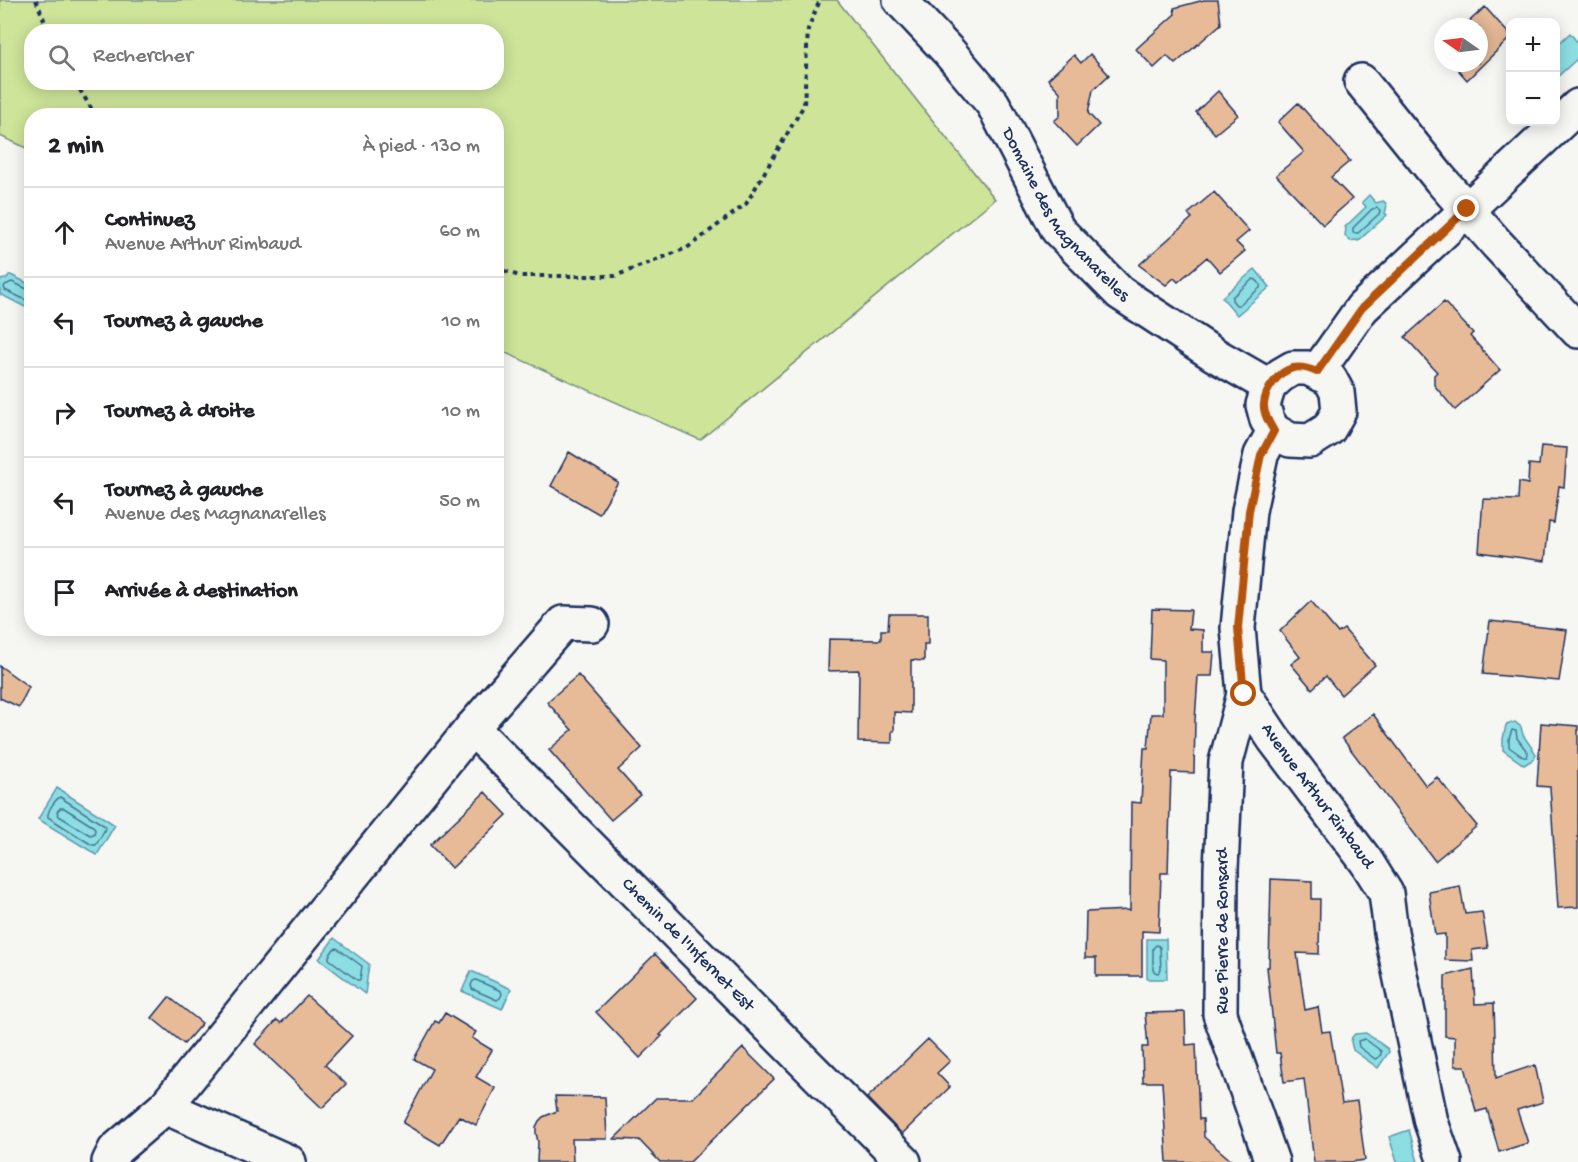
<!DOCTYPE html>
<html lang="fr">
<head>
<meta charset="utf-8">
<style>
	:root { --surface:#fff; --page:#f2f2f2; --text:#202124; --muted:#757577; --line:#e0e0e0 }
	body { margin:0; font-family:"Gochi Hand",sans-serif; background:var(--page); color:var(--text) }
	.controls { position:absolute; right:18px; top:18px; display:grid; overflow:hidden; border-radius:12px; box-shadow:0 3px 15px #0003 }
	.controls button { width:54px; height:54px; display:grid; place-items:center; padding:0; border:0; border-bottom:2px solid var(--line); background:var(--surface); color:var(--text); font:30px sans-serif }
	.compass { position:absolute; left:1434px; top:18px; width:54px; height:54px; border-radius:50%; background:var(--surface); box-shadow:0 3px 15px #0003; rotate:284deg }
	.stop { position:absolute; width:18px; height:18px; margin:-14px; border:4px solid #b45309; border-radius:50%; background:#fff }
	.stop.end { background:#b45309; border-color:#fff; box-shadow:0 2px 6px #0008 }
	.list { margin:0; padding:0; list-style:none }
	h2 { display:flex; justify-content:space-between; align-items:center; height:78px; margin:0; padding:0 24px; font-size:26px }
	h2 small { font-size:20px; font-weight:400; color:var(--muted) }
	.list li { display:grid; grid-template-columns:39px 1fr auto; gap:18px; align-items:center; box-sizing:border-box; height:90px; padding:0 24px; border-top:2px solid var(--line) }
	.list b { display:block; font-size:22px; white-space:nowrap }
	.list p { margin:0; font-size:20px; white-space:nowrap; color:var(--muted) }
	.list em { font-size:20px; font-style:normal; color:var(--muted) }
	.icon { flex:none; width:33px; height:33px; fill:none; stroke:currentColor; stroke-width:2; stroke-linecap:round; stroke-linejoin:round }
	.map { position:relative; flex:none; width:1578px; height:1162px; overflow:hidden }
	.search { position:absolute; background:var(--surface); box-shadow:0 3px 15px #0003; left:24px; top:24px; width:480px; height:66px; display:flex; align-items:center; gap:15px; box-sizing:border-box; padding:0 21px; border-radius:24px; color:var(--muted); font-size:22px }
	.panel { position:absolute; background:var(--surface); box-shadow:0 3px 15px #0003; left:24px; top:108px; width:480px; height:528px; border-radius:24px }
	.map>svg:first-child { display:block }
</style>
</head>
<body>
<div class="map">
<svg width="1578" height="1162" viewBox="0 0 1578 1162">
	<rect width="100%" height="100%" fill="#f6f6f2"/>
	<filter id="ink" filterUnits="userSpaceOnUse"><feTurbulence type="fractalNoise" baseFrequency=".0167" numOctaves="2"/><feDisplacementMap in="SourceGraphic" scale="12" xChannelSelector="R" yChannelSelector="G"/><feConvolveMatrix kernelMatrix="1 2 1 2 8 2 1 2 1" color-interpolation-filters="sRGB"/></filter>
	<g filter="url(#ink)">
		<path fill="#cde499" stroke="#748a7c" stroke-width="1.5" fill-rule="evenodd" d="M0,0H837L995,199L700,440L497,349L496,116H32L31,150L0,136ZM32,32H496V82H32Z"/>
		<path fill="#8cdee3" stroke="#5f98ae" stroke-width="1.5" d="M1570,33L1578,43V58L1556,78V46Z
			M1369,195L1376,203L1383,201C1388,204 1387,208 1385,213L1387,215L1358,241L1356,240L1350,241L1345,236L1346,228L1345,227L1366,207L1362,202Z
			M1255,269L1270,287L1237,315L1222,297Z
			M9,275H11L31,285V310L0,294V280L6,279Z
			M1515,722L1521,727L1523,735L1536,754L1534,759L1524,765L1503,750V739L1506,725Z
			M57,788L115,825L97,855L38,819Z
			M334,938L369,964L365,994L319,959Z
			M1147,939H1166L1167,979H1147Z
			M471,971L511,989L502,1009L462,991Z
			M1366,1033L1388,1049L1389,1052L1378,1068L1353,1050L1351,1042L1352,1037L1355,1034Z
			M1409,1130L1418,1162H1397L1389,1137Z"/>
		<g fill="none" stroke-linecap="round" stroke-linejoin="round">
			<path stroke="#487593" stroke-width="1.5" d="M1377,208L1380,210L1379,214L1358,233H1353V228L1372,209Z
				M1253,279C1257,279 1261,284 1260,288L1239,305H1236L1232,300V297Z
				M32,290L27,289L12,282L5,285L4,287L5,290L32,303
				M1512,730L1516,731L1517,738L1528,753L1527,757H1523L1509,747V739Z
				M60,797L105,826V829L96,845H92L48,817C47,811 55,800 60,797Z
				M60,808H64L94,827L95,830L94,834L90,835L59,816L57,812Z
				M1156,945L1159,946L1160,948L1161,970L1158,973L1155,972L1153,970V948Z
				M337,948L362,966L360,980H357L329,959V956L334,949Z
				M476,980L501,991L502,994L500,998L497,1000L472,989L471,985L473,981Z
				M1365,1039L1381,1051V1054L1378,1058L1375,1059L1359,1047L1358,1041Z"/>
		</g>
		<path fill="#e8bb98" stroke="#1b2f5e" stroke-width="1.5" d="M1204,0H1218L1221,24L1175,64L1167,56L1154,68L1136,49L1175,14L1174,8Z
			M1485,7L1510,35V38L1467,80L1452,63H1479V27H1463Z
			M1090,54L1109,75L1093,90L1088,113L1099,125L1077,146L1054,121L1060,116V92L1048,79L1074,55L1081,63Z
			M1218,91L1238,115L1215,134L1196,112Z
			M1298,103L1350,161L1331,177L1352,199L1323,225L1276,175L1304,152L1278,122Z
			M1214,192L1249,231L1236,242L1245,251L1220,272L1207,257L1178,282L1174,278L1166,285L1139,265L1192,218L1188,214Z
			M1444,302L1473,333L1470,336L1500,370L1455,410L1434,385V375L1437,372L1405,337Z
			M1541,446L1567,448L1564,487L1559,486L1554,523L1549,522L1545,561L1479,552L1483,499L1518,500L1519,482L1528,484L1529,464L1539,465Z
			M569,452L618,482L599,514L551,486Z
			M1311,601L1338,633L1344,629L1375,665L1341,695L1326,676L1312,689L1291,664L1300,657L1280,631Z
			M1152,609L1191,610L1189,629L1203,630V652H1214L1212,676H1198L1195,720L1194,773L1171,772L1168,873H1161L1159,932L1142,931V976H1096V958H1085L1086,912L1130,910L1131,802L1141,803L1144,748H1148L1151,714H1163V660L1150,659Z
			M889,614H928V644H924V661L911,660V713L894,712V731H892V743L858,742L859,670L828,671L829,639L881,640V630H888Z
			M1490,621L1567,630L1559,681L1483,674Z
			M0,666L29,687L19,707L0,698Z
			M578,675L642,748L618,770L640,795L611,820L549,750L572,730L547,702Z
			M1373,714L1426,786L1437,777L1477,826L1435,861L1342,738Z
			M1541,723L1578,726V907L1558,908L1550,787L1537,786Z
			M485,792L507,815L452,868L430,845Z
			M1271,879L1312,881V899H1320L1319,954L1297,953L1305,1010L1318,1007L1322,1032L1330,1031L1342,1103L1357,1101L1365,1160L1351,1162H1314L1304,1079L1284,1082L1280,1053H1276L1267,967H1269Z
			M1460,886L1465,914L1482,912L1488,948L1472,950L1473,961L1445,960V934L1435,935L1429,892Z
			M655,954L697,998L660,1035L662,1036L640,1058L596,1012Z
			M1473,969L1475,1004L1494,1003L1496,1078L1535,1065L1543,1102L1517,1110L1528,1143L1499,1152L1487,1109L1476,1112L1465,1066H1455V1037L1445,1036V976Z
			M307,996L352,1036L325,1065L346,1084L322,1108L255,1044L277,1020L281,1023Z
			M169,997L202,1023L184,1044L152,1018Z
			M1185,1012L1186,1045L1196,1044L1199,1119H1203L1204,1137L1233,1162H1167L1162,1082H1143L1142,1047H1148L1145,1013Z
			M445,1013L476,1032L472,1038L492,1050L476,1077L495,1088L476,1125L459,1116L440,1145L403,1123L432,1069L414,1059L435,1021L439,1023Z
			M928,1039L950,1061L937,1073L950,1087L902,1134L867,1098Z
			M743,1048L774,1079L690,1162H660L639,1140L614,1139L656,1098H693Z
			M555,1096L605,1097L607,1139H572L573,1162H537L538,1142L536,1133V1127L539,1121L543,1117L557,1111Z"/>
		<g fill="none" stroke-linecap="round" stroke-linejoin="round">
			<defs>
				<g id="minor">
					<path id="s1" d="M900,0L949,52L993,104L1058,230L1120,293L1215,355L1269,386"/>
					<path d="M1361,81L1440,179L1497,244L1578,331"/>
					<path d="M1293,368H1308L1330,379L1337,392L1339,411L1329,429L1310,441L1290,440L1274,431L1267,420L1263,405L1269,386L1281,375Z"/>
					<path d="M1317,372L1362,308L1578,106"/>
					<path id="s2" d="M1274,431L1261,455L1249,511L1238,628L1244,694L1274,739L1366,861L1386,893L1391,932L1431,1122L1445,1162"/>
					<path d="M1244,694L1226,762L1221,869L1220,1014L1272,1162"/>
					<path d="M472,728L563,623L592,624"/>
					<path d="M165,1107L289,1162"/>
					<path id="s3" d="M109,1162L115,1150L165,1107L472,728L904,1162"/>
				</g>
			</defs>
			<use href="#minor" stroke="#1b2f5e" stroke-width="38"/>
			<path stroke="#1b2f5e" stroke-width="4" stroke-dasharray="4.5 4.5" stroke-linecap="butt" d="M36,0L49,32
				M75,82L96,116
				M496,268L519,276H615L687,248L746,204L804,105L808,29L820,0"/>
			<use href="#minor" stroke="#f6f6f2" stroke-width="33"/>
		</g>
	</g>
	<g fill="none" stroke-linecap="round" stroke-linejoin="round" filter="url(#ink)">
		<path stroke="#b45309" stroke-width="8" d="M1244,694L1238,628L1249,511L1261,455L1274,431C1269,423 1263,413 1264,404C1265,390 1279,371 1293,368C1301,366 1310,369 1317,372L1362,308L1467,209"/>
	</g>
	<g text-anchor="middle" dominant-baseline="central" stroke-width="5" stroke-linejoin="round" paint-order="stroke">
		<g font-size="18" fill="#1b2f5e" stroke="#f6f6f2">
			<text stroke="none"><textPath href="#s1" startOffset="273">Domaine des Magnanarelles</textPath></text>
			<text stroke="none"><textPath href="#s2" startOffset="394">Avenue Arthur Rimbaud</textPath></text>
			<text transform="translate(1223 931) rotate(-90)">Rue Pierre de Ronsard</text>
			<text stroke="none"><textPath href="#s3" startOffset="873">Chemin de l'Infernet Est</textPath></text>
		</g>
	</g>
</svg>
<div class="controls">
<button>+</button>
<button>−</button>
</div>
<svg class="compass" viewBox="-18 -18 36 36"><path d="M0-13l5 13h-10z" fill="#e53935"/><path d="M0 13l5-13h-10z" fill="#757577"/></svg>
<div class="stop" style="left:1244px;top:694px"></div>
<div class="stop end" style="left:1467px;top:209px"></div>
<div class="search"><svg class="icon" aria-label="search" viewBox="0 0 24 24"><circle cx="10" cy="10" r="6"/><path d="M15 15l6 6"/></svg>Rechercher</div>
<section class="panel">
<h2>2 min<small>À pied · 130 m</small></h2>
<ul class="list">
<li><svg class="icon" aria-label="ahead" viewBox="0 0 24 24"><path d="M12 20V5M6 11l6-6 6 6"/></svg><div><b>Continuez</b><p>Avenue Arthur Rimbaud</p></div><em>60 m</em></li>
<li><svg class="icon" aria-label="left" viewBox="0 0 24 24"><path d="M17 20v-9H6M10 6l-5 5 5 5"/></svg><div><b>Tournez à gauche</b></div><em>10 m</em></li>
<li><svg class="icon" aria-label="right" viewBox="0 0 24 24"><path d="M7 20v-9h11M14 6l5 5-5 5"/></svg><div><b>Tournez à droite</b></div><em>10 m</em></li>
<li><svg class="icon" aria-label="left" viewBox="0 0 24 24"><path d="M17 20v-9H6M10 6l-5 5 5 5"/></svg><div><b>Tournez à gauche</b><p>Avenue des Magnanarelles</p></div><em>50 m</em></li>
<li><svg class="icon" aria-label="arrive" viewBox="0 0 24 24"><path d="M6 21V4h12l-3 4 3 4H6"/></svg><div><b>Arrivée à destination</b></div></li>
</ul>
</section>
</div>
</body>
</html>
